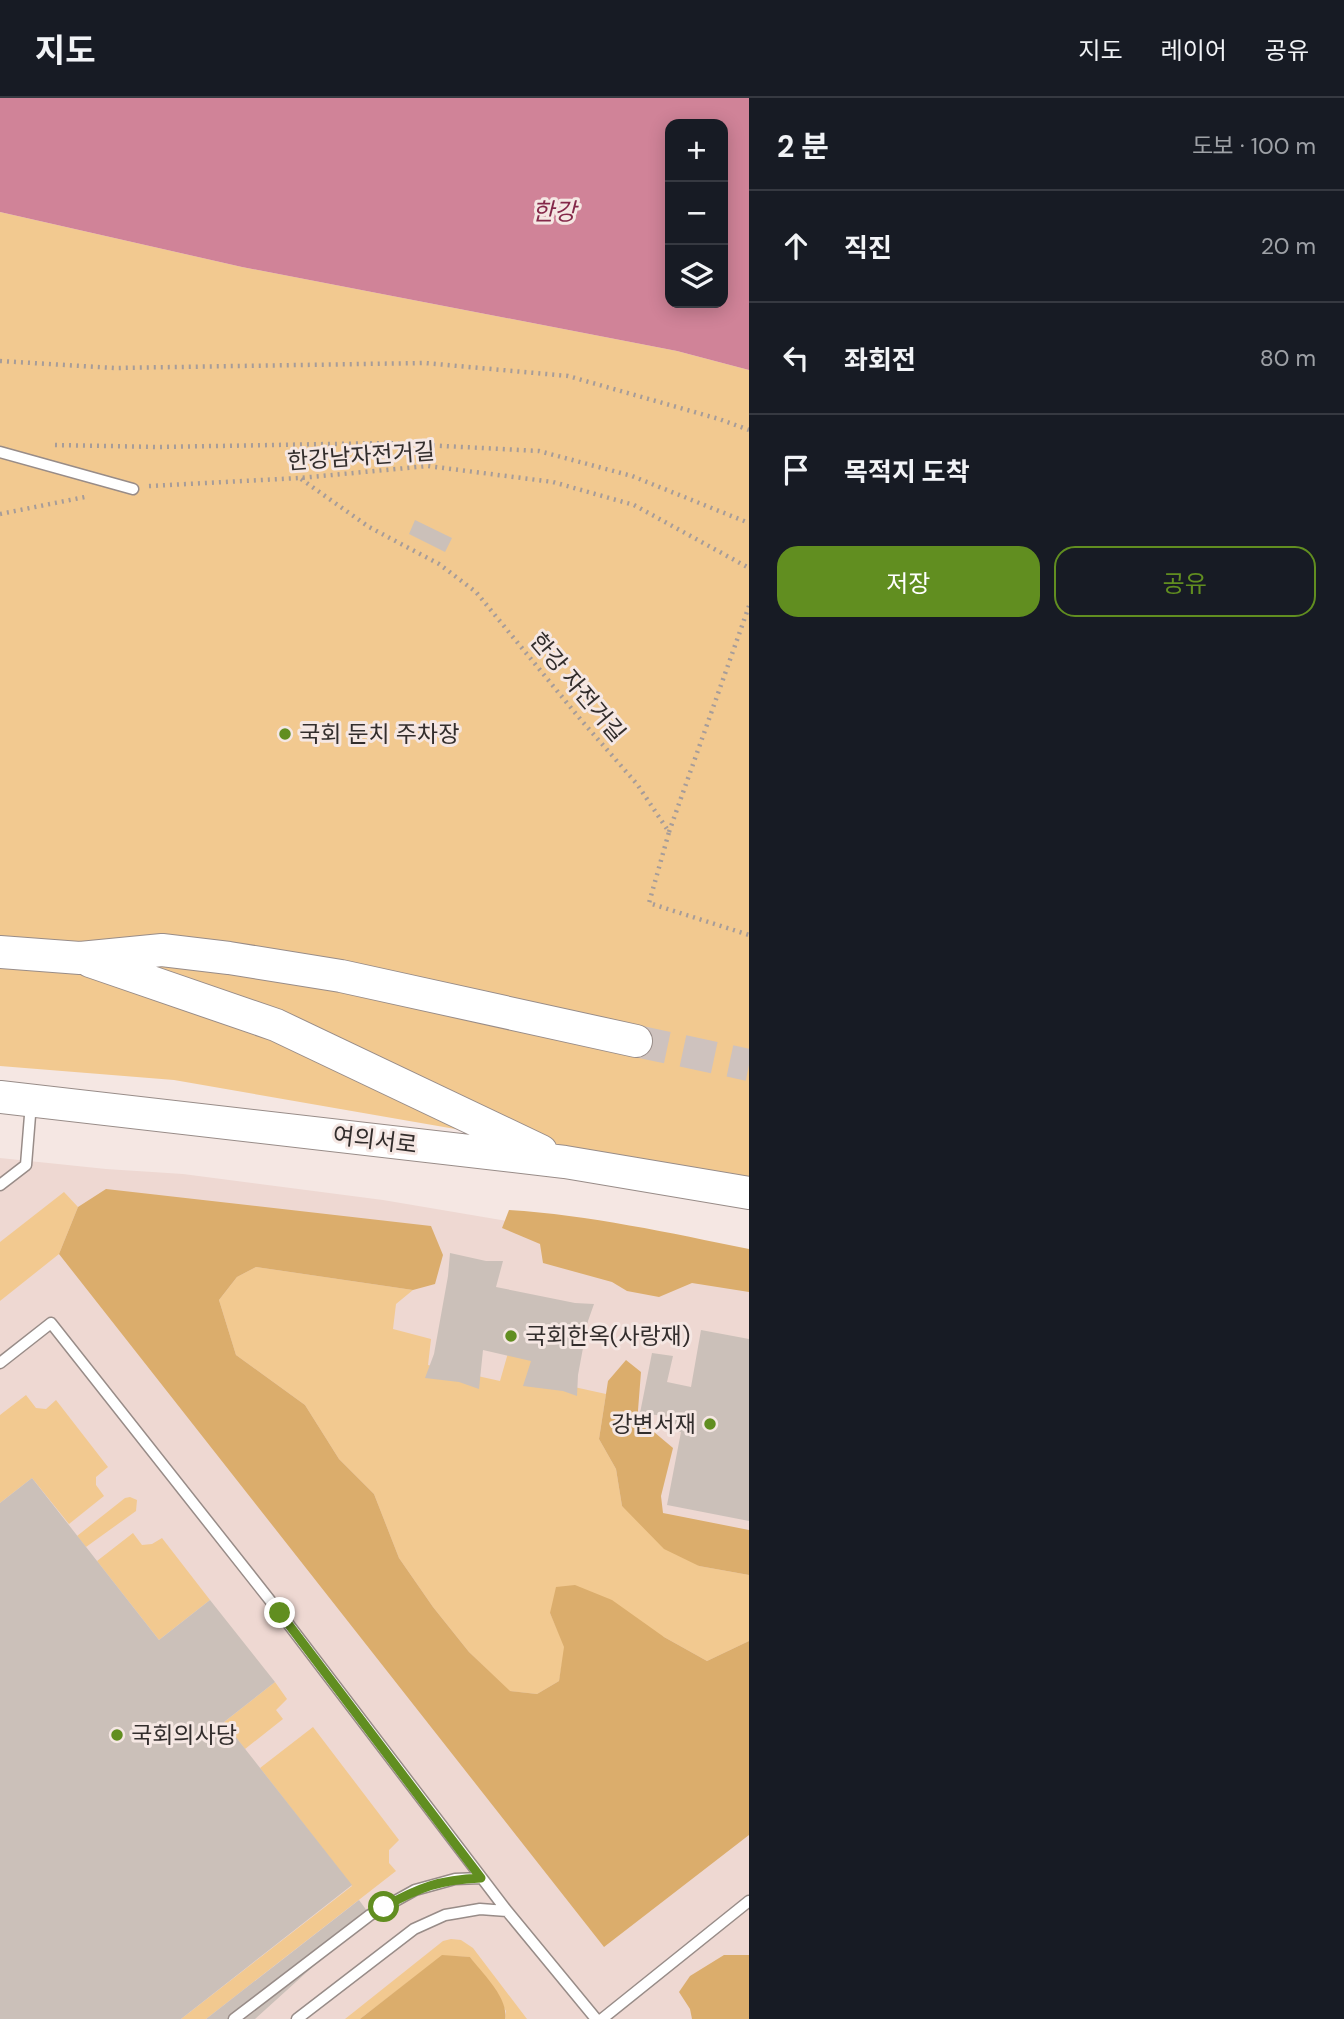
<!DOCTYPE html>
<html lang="ko">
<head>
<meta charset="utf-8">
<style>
	:root { --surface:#171b24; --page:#20242c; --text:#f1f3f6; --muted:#9ea1a6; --line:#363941; --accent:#618e20 }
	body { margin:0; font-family:"DM Sans","Noto Sans KR",sans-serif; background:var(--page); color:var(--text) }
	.controls { position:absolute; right:21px; top:21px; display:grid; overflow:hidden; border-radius:14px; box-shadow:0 4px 18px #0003 }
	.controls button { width:63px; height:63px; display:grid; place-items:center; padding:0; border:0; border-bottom:2px solid var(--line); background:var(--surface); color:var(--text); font:35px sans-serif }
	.stop { position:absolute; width:21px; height:21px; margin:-16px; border:5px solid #618e20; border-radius:50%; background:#fff }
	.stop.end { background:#618e20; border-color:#fff; box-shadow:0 2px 7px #0008 }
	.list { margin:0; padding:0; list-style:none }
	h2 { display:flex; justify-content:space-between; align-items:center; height:91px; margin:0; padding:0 28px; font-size:30px }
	h2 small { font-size:23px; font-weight:400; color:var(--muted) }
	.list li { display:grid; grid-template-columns:46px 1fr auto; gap:21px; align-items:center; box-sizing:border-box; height:112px; padding:0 28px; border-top:2px solid var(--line) }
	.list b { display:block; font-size:26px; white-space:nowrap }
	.list em { font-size:23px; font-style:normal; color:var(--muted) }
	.actions { display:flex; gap:14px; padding:21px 28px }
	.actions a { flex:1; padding:16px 0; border:2px solid var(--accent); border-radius:21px; text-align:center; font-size:24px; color:var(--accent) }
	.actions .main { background:var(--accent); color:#fff }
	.icon { flex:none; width:38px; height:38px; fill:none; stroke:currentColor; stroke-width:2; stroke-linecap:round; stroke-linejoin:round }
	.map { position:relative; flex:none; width:749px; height:1921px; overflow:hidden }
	header { display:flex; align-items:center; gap:42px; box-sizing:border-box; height:98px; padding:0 35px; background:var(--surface); border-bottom:2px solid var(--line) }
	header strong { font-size:33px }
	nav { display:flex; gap:38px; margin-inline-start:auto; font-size:24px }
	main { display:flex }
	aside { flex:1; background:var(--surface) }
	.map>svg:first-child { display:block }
</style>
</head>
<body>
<header>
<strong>지도</strong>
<nav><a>지도</a><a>레이어</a><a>공유</a></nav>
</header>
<main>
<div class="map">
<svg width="749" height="1921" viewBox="0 0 749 1921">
	<rect width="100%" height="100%" fill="#f5e7e3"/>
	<path fill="#eed8d2" d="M0,1060L106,1071L183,1076L383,1102L749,1164V1921H0Z"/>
	<path fill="#f2c990" d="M0,114L242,169L677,253L749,272V1082L174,982L0,968Z
		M64,1094L78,1109L59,1156L0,1203V1144Z
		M256,1169L413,1192L396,1206L393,1231L431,1241L428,1267L500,1283L508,1255L534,1261L533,1280L606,1296L599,1341L616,1371L622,1408L699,1468L749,1477V1543L707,1563L664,1539L550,1515L565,1549L559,1583L537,1596L509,1593L469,1554L433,1509L399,1460L374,1396L339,1361L305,1307L236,1257L219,1202L237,1179Z
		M26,1297L36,1310L46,1311L56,1302L108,1369L96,1379V1387L104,1398L69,1426L32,1380L0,1405V1317Z
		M130,1399L137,1402L136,1413L86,1449L77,1438L125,1400Z
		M133,1435L142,1447L152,1446L162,1440L210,1502L159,1542L97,1463Z
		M275,1584L287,1601L276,1612L283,1621L245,1651L224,1624Z
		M313,1629L399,1742L389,1752V1765L396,1773L206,1921H181L352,1788L260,1670Z
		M451,1841L461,1842L473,1850L527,1921H505L506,1913L470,1859L442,1858L360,1921H345L443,1843Z"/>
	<path fill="#dbad6c" d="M106,1091L431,1128L443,1157L435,1186L413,1192L256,1169L237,1179L219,1202L236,1257L305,1307L339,1361L374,1396L399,1460L433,1509L469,1554L510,1593L537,1596L559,1583L564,1549L550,1515L556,1489L575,1487L612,1502L664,1539L707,1563L749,1543V1737L604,1849L59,1156L78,1109Z
		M509,1112C589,1117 670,1135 749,1151V1194L692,1185L659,1199L627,1193L612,1184L543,1165L540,1146L502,1130Z
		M626,1262L641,1274L637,1325L654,1334L673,1350L661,1398L663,1415L749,1432V1477L699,1468L664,1451L622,1408L616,1371L599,1341L608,1283Z
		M442,1857L470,1859C482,1875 509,1900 505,1921H360Z
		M724,1857H749V1921H692L690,1911L679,1894L690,1878Z"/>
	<path fill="#d08398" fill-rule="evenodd" d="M0,0H749V272L677,253L242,169L0,114ZM670,26H723V205H670Z"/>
	<path fill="#cbc0b9" d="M415,422L452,440L445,454L409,436Z
		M450,1155L486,1163H503L496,1189L575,1205L594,1206L588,1223L578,1277L577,1298L563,1293L523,1288L531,1263L483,1252L479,1291L459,1284L425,1280L434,1256L448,1178Z
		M701,1232L749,1241V1423L667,1407L681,1334L671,1333L672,1319L640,1315L652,1255L673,1258L667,1284L691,1289Z
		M32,1380L159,1542L210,1502L275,1584L224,1624L352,1787L181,1921H0V1405Z
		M359,1802L370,1817L255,1921H206Z"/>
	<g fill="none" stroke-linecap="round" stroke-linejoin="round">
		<path stroke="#cec2be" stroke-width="32" stroke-dasharray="32 16" stroke-linecap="butt" d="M636,943L749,967"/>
		<defs>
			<path id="service" d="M0,354L133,391
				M0,1087L26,1067L31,1005
				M0,1265L51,1225L280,1515L507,1813L596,1921
				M234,1921L370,1817L415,1792L455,1781L481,1780
				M297,1921L414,1831L445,1817L457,1815L480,1811L507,1813
				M602,1921L749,1803"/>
			<path id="secondary" d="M0,854L80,860L162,852L229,860L341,878L636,943
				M90,863L276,927L541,1053
				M0,999L565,1064L749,1095"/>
		</defs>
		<use href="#service" stroke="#988c88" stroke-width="13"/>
		<use href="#secondary" stroke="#988c88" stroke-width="34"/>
		<path stroke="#a69c99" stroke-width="4.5" stroke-dasharray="2 5" stroke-linecap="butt" d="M0,263L114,270L425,265L568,278L719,321L749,332
			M55,347L159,349L387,345L539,353L632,378L749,425
			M301,381L369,429L439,466L476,494L581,622L637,686L669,734L649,805L749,837
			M149,388L300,380L428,368L553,384L634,407L749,470
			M0,416L85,399
			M669,734L749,508"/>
		<use href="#service" stroke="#fff" stroke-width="10"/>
		<use href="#secondary" stroke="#fff" stroke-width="32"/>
	</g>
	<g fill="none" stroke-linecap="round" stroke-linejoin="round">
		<path stroke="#618e20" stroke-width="9" d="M280,1515L481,1780C439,1782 420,1789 384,1809"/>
	</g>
	<g fill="#618e20" stroke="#f5e7e3" stroke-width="2.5">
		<circle cx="285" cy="636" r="7"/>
		<circle cx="511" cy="1238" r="7"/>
		<circle cx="710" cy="1326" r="7"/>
		<circle cx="117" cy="1637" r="7"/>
	</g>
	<g text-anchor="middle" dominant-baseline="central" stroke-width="6" stroke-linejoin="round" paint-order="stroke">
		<g font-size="23" fill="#322d2c" stroke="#f5e7e3">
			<text transform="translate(361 358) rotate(-4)">한강남자전거길</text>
			<text transform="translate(578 589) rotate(50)">한강 자전거길</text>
			<text transform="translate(375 1042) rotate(7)">여의서로</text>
		</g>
		<g font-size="23" fill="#322d2c" stroke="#f5e7e3" text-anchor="start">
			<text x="299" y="636">국회 둔치 주차장</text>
			<text x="525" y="1238">국회한옥(사랑재)</text>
			<text x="696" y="1326" text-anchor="end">강변서재</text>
			<text x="131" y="1637">국회의사당</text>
		</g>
		<g font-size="24" font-style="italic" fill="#842849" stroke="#f5e7e3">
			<text x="554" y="113">한강</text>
		</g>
	</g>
</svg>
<div class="controls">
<button>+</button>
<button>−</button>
<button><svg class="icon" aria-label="layers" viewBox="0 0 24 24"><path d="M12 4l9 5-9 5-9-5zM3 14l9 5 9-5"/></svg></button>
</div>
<div class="stop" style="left:384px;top:1809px"></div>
<div class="stop end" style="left:280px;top:1515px"></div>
</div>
<aside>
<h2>2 분<small>도보 · 100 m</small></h2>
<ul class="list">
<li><svg class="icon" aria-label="ahead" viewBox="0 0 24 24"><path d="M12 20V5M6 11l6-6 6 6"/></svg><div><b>직진</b></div><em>20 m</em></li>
<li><svg class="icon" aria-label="left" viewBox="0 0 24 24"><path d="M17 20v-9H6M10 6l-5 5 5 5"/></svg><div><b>좌회전</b></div><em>80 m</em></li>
<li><svg class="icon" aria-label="arrive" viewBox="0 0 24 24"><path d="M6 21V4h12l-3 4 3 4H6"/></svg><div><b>목적지 도착</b></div></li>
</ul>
<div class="actions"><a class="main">저장</a><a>공유</a></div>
</aside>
</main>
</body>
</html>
